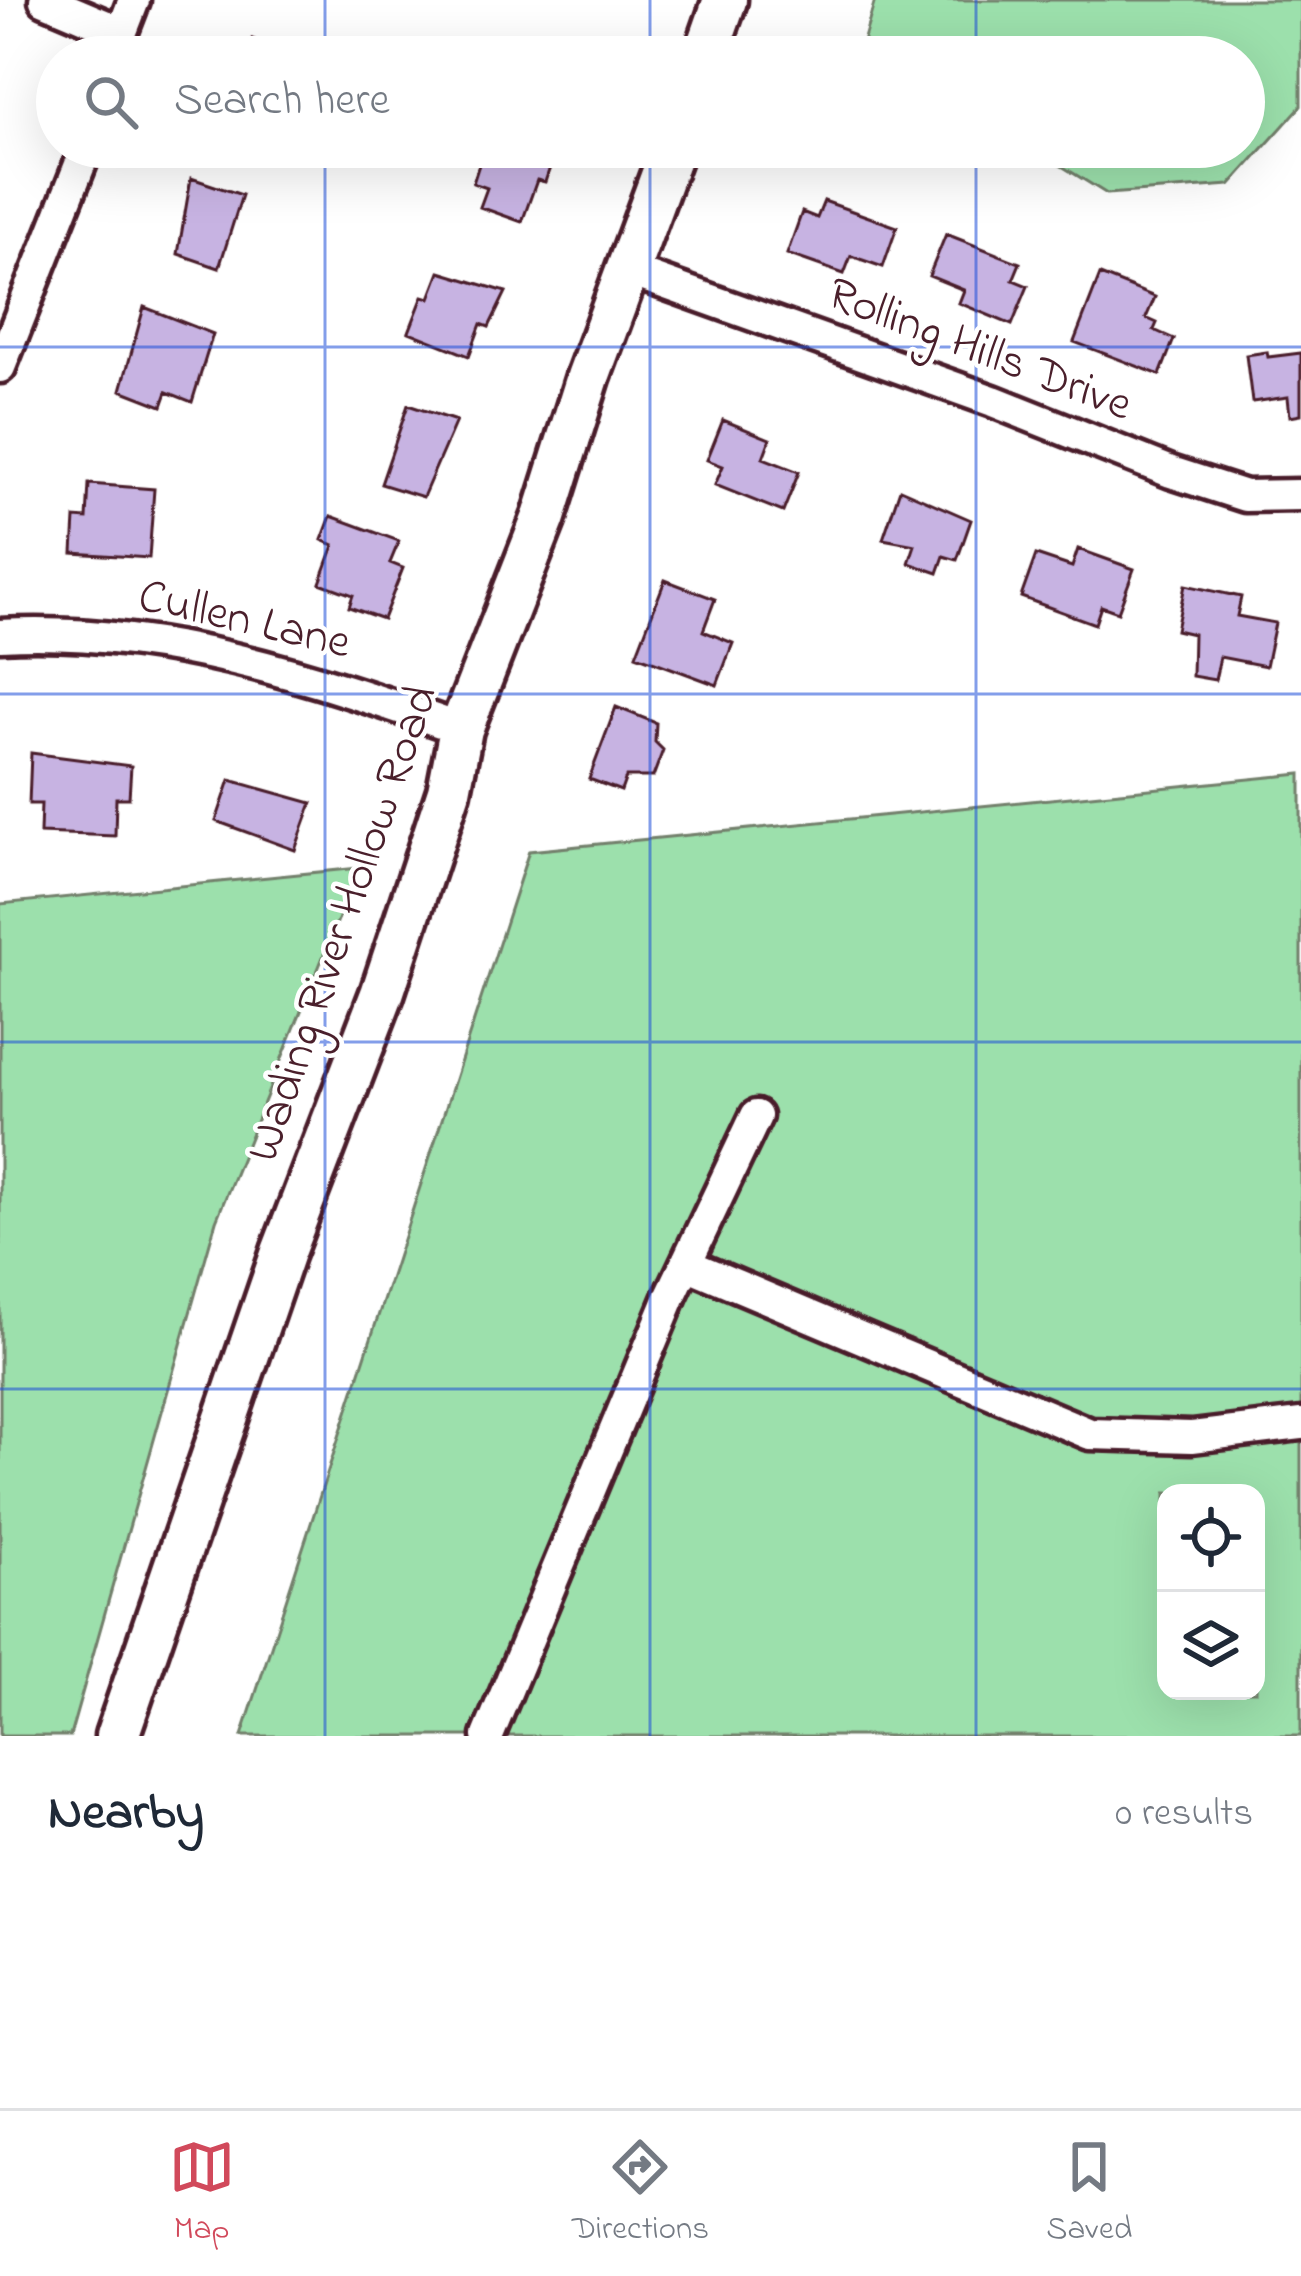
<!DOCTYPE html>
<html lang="en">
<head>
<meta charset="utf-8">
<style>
	:root { --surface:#fff; --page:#f2f2f3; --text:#1f2937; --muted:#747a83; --line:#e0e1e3; --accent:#d1495b }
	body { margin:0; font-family:"Indie Flower",sans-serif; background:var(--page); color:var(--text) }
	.controls { position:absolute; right:36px; bottom:36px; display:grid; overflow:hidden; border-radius:24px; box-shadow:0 12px 48px #0002 }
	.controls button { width:108px; height:108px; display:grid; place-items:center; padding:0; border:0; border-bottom:3px solid var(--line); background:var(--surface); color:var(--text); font:60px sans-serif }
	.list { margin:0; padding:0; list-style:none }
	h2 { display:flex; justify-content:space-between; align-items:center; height:156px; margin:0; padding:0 48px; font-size:51px }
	h2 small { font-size:39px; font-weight:400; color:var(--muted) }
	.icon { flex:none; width:66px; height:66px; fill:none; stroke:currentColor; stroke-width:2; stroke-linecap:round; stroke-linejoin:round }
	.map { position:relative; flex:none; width:1301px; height:1736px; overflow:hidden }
	.search { position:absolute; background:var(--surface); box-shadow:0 12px 48px #0002; left:36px; right:36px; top:36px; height:132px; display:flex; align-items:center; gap:30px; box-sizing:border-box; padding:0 42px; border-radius:66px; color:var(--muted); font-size:45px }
	.sheet { height:372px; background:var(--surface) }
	nav { display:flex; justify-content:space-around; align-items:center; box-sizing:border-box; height:168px; border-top:3px solid var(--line); background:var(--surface); font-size:33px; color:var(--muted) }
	nav a { display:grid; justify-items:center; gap:6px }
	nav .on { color:var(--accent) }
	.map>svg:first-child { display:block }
</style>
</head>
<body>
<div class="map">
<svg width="1301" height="1736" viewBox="0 0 1301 1736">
	<rect width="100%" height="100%" fill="#fff"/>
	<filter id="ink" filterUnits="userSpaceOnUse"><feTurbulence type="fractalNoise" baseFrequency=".00833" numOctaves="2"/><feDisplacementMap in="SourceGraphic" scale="24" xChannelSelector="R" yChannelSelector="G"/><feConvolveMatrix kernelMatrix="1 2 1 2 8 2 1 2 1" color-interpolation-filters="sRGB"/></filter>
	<g filter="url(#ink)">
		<path fill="#9ce0ac" stroke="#73806c" stroke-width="3" fill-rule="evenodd" d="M875,0H1301V106L1230,185L1107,194L1031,147H1244V57H887L863,42Z
			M1301,774V1736H242L529,851ZM1166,1493H1256V1691H1166Z
			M359,868L216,1221L70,1736H0V904Z"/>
		<path fill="#c7b3e2" stroke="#4a1f2b" stroke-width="3" d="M252,39L296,57H245Z
			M503,147H557L545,182L537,180L522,222L480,207L487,188L473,183L481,158L497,163Z
			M191,178L242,195L219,268L178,254Z
			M824,201L897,227L883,267L851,256L844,274L787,254L802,212L817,218Z
			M946,234L1020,263L1013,280L1028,286L1012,325L959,303L964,290L929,276Z
			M440,272L506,292L489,327L481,324L469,356L409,332L423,296L430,298Z
			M1100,275L1155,297L1146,318L1157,323L1154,330L1174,339L1160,375L1074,342Z
			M144,307L213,334L192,402L167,392L162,406L121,390Z
			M1267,352L1268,357L1301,353V414L1290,416L1288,397L1252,402L1246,355Z
			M408,405L456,421L423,497L381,484Z
			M723,420L770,439L763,458L799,472L783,512L715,485L723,466L707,460Z
			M89,484L154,489L149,558L73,553L75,518L87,519Z
			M900,489L971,520L957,560L944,556L938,573L909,563L915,545L883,539Z
			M331,516L399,541L390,563L403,568L383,619L349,607L353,595L320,583L334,545L322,540Z
			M1078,549L1134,569L1118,612L1101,606L1095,624L1021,597L1036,555L1072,567Z
			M665,580L715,599L703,631L733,643L717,685L636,655Z
			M1185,585L1241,597L1237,616L1275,623L1266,666L1220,657L1215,680L1192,676L1193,634L1176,630Z
			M616,707L656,723L655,742L663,750L653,777H626L621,791L589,779Z
			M31,753L131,766L129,798H116L115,836L40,833L41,804H29Z
			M230,780L312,803L295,850L216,821Z"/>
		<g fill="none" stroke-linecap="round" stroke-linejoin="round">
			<defs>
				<path id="street" d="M45,0L121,32
					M112,57L134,0
					M630,271L993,401L1171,472L1245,496L1301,495
					M0,367L87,147
					M0,635C161,626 311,677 461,729
					M686,1264L1090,1434L1192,1437L1301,1424
					M488,1736L671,1295L756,1116"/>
				<path id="secondary" d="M705,57L725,0
					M117,1736L283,1252L382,994L449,791L461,729L544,517L588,377L673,147"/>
			</defs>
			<use href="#street" stroke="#4a1f2b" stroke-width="39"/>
			<use href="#secondary" stroke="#4a1f2b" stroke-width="51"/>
			<use href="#street" stroke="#fff" stroke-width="30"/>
			<use href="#secondary" stroke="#fff" stroke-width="42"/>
		</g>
	</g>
	<path fill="none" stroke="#1d4ed8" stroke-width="3" stroke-opacity="0.55" d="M325,0V57M650,0V57M976,0V57M325,147V1736M650,147V1736M976,147V1736M0,347H1301M0,694H1301M0,1042H1301M0,1389H1301"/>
	<g text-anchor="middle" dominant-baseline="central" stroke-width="9" stroke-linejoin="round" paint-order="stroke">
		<g font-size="48" fill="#4a1f2b" stroke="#fff">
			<text transform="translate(979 351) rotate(21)">Rolling Hills Drive</text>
			<text transform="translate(244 621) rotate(13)">Cullen Lane</text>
			<text transform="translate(344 924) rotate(-71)">Wading River Hollow Road</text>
		</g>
	</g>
</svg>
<div class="controls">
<button><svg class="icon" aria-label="locate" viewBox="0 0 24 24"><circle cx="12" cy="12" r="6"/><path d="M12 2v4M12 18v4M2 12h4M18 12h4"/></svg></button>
<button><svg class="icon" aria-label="layers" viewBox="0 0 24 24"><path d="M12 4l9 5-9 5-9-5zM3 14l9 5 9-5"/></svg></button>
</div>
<div class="search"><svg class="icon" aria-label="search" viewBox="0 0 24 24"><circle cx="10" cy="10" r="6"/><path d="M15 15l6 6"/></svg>Search here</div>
</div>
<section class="sheet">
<h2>Nearby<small>0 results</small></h2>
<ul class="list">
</ul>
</section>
<nav>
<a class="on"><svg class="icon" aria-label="map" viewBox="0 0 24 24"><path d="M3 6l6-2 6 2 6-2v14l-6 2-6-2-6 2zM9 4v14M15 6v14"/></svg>Map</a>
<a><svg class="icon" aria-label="directions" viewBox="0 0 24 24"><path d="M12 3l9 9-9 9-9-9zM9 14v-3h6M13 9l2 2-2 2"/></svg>Directions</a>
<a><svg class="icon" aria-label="saved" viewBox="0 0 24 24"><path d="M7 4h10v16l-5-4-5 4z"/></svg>Saved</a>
</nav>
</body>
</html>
